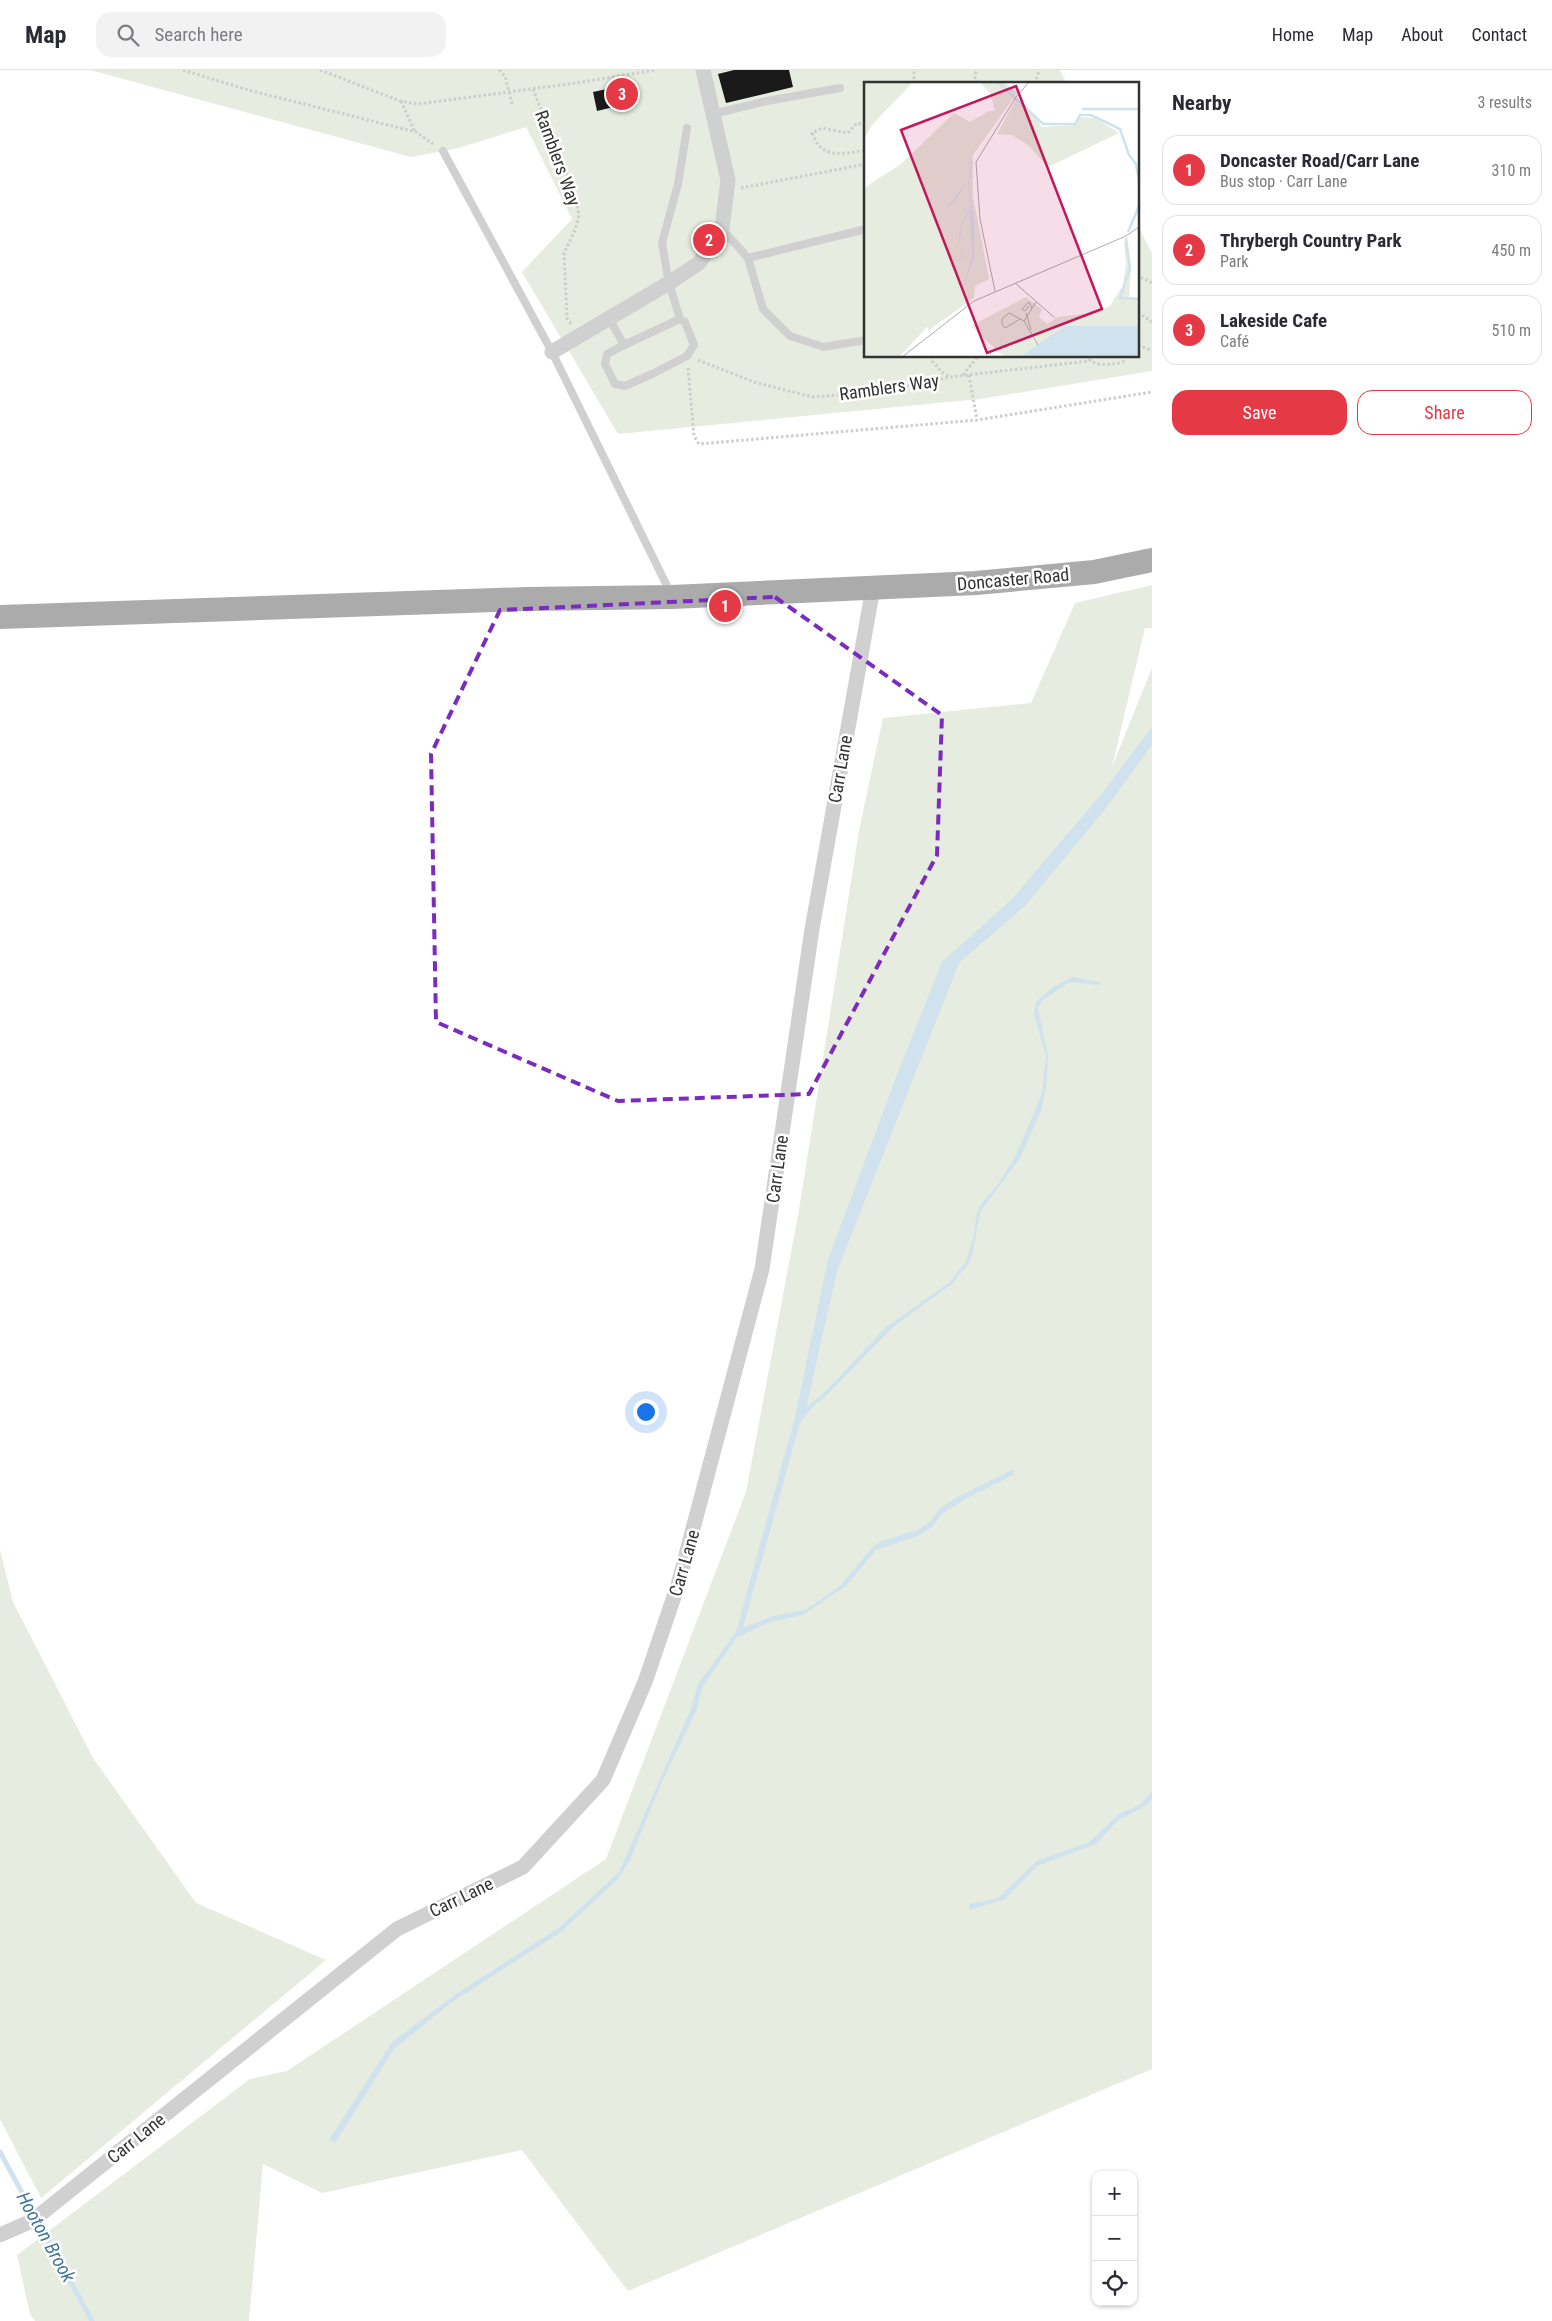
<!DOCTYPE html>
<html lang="en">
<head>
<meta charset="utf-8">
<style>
	:root { --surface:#fff; --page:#f2f2f3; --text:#2b2b33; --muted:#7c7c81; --line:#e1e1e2; --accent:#e63946 }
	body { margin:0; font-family:"Roboto Condensed",sans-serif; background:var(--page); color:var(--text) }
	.controls { position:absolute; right:15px; bottom:15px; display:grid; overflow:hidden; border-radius:10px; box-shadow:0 1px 4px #0004 }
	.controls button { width:45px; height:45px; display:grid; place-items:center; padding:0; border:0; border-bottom:1px solid var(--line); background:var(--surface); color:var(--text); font:25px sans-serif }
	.you { position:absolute; left:645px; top:1341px; width:18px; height:18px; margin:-12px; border:4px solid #fff; border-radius:50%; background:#1a73e8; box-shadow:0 0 0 8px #1a73e833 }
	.badge { display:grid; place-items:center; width:32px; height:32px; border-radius:50%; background:var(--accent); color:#fff; font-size:16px; font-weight:700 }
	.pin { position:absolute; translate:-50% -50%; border:2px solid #fff; box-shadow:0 1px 5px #0006 }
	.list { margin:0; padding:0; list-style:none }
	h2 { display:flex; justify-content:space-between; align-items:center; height:65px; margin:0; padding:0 20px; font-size:21px }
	h2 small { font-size:16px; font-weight:400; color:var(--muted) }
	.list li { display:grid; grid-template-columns:32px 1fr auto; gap:15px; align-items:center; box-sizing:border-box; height:70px; margin:0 10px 10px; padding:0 10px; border:1px solid var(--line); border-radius:15px }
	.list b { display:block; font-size:19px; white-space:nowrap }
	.list p { margin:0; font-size:16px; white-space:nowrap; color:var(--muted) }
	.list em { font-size:16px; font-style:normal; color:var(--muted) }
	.actions { display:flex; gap:10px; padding:15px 20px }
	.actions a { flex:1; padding:11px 0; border:1px solid var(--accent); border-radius:15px; text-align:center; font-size:18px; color:var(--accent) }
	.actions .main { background:var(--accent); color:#fff }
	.icon { flex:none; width:28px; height:28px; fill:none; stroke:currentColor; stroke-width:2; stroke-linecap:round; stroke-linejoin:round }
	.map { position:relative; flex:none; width:1152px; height:2251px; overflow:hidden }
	header { display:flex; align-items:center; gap:30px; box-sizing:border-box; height:70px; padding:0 25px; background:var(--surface); border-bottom:1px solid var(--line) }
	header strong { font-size:24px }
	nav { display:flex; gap:28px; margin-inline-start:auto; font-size:18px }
	.search { width:350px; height:45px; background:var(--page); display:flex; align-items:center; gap:12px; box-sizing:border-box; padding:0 18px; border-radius:15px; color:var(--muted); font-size:19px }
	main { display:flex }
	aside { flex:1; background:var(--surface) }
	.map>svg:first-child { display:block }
</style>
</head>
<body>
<header>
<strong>Map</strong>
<div class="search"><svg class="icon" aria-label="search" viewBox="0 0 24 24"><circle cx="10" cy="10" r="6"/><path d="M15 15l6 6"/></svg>Search here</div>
<nav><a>Home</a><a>Map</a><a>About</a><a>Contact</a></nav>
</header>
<main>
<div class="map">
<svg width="1152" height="2251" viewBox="0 0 1152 2251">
	<rect width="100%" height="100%" fill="#fff"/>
	<path fill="#e6ecdf" d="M90,0H1060L1067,14H866V286H1138V156L1152,183V301L980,329L618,364L522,202L572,149L526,57L459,78L411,87Z
		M1152,515V558H1145L1112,697L1152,598V1999L628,2221L522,2080L322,2123L263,2094L249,2251H35L30,2244L17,2185L250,2009L287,2001L606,1789L746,1422L799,1140L859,761L883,648L1031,633L1075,533Z
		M0,1480L13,1532L93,1688L196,1833L326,1890L41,2128L0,2049Z"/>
	<path fill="#cfe2ee" d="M1152,657V675L1106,738L1025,836L959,893L837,1201L806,1338L829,1318L885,1258L950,1212L966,1191L973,1169L977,1142L982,1133L999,1113L1015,1087L1042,1024L1046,986L1034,944L1036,932L1053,917L1072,907L1100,912V915L1070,912L1043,930L1038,938L1048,987L1046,1017L1041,1041L1020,1088L980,1142L972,1186L968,1194L952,1214L893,1257L825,1327L814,1335L800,1353L743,1558L771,1547L807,1539L841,1515L872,1478L882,1471L918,1460L931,1451L939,1439L957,1427L1014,1399L1013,1405L965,1429L942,1444L931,1458L920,1465L876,1480L847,1515L803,1545L770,1552L736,1568L702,1618L696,1641L661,1714L630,1790L618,1809L561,1862L452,1932L394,1979L335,2073L329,2070L392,1972L456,1924L560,1857L619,1802L691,1639L698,1614L736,1562L795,1347L828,1190L898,1002L942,892L1013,828L1103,722Z
		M1152,1721V1729L1147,1735L1117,1751L1096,1774L1037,1796L1005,1829L969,1840V1834L998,1828L1038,1790L1088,1773L1119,1744L1141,1734Z"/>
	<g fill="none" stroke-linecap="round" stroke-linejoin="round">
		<path stroke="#cfe2ee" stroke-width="5" d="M0,2082L92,2251"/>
	</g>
	<path fill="#1a1a1a" d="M734,0H789L793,17L726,33L718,4Z
		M630,14L634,32L597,41L593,22Z"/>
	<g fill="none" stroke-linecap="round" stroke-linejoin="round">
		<path stroke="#cdcdcd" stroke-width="3" stroke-dasharray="2.5 2.5" stroke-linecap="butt" d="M183,0L248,20L416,62L433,74
			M320,0L400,31L418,34L576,13L656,0
			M499,0L505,6L512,34
			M914,14V3L917,0
			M974,14L976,0
			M1035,14L1039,0
			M533,19L575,126L579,145L575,160L564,183L567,248L571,254
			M401,31L415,62
			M866,54L857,53L848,63L822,58L812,63C822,90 842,84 866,80
			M741,118L866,94
			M1138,203L1142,208L1152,213
			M1138,242L1152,252
			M1138,275L1152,281
			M933,286L932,291L942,302L950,307
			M1085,286C1096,298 1109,295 1123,292L1126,286
			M698,290L754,312L812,327L877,322L950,307L1089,291L1094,286
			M688,298L694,366L699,374L977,350L1152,322
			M963,305L978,286
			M969,305L977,350"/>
		<path stroke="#d0d0d0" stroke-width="8" d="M713,44L767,31L840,18
			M443,81L552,282L671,524
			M722,159L748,188L763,239L790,266L824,277L866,270
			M748,188L866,159
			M609,248L624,275L607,284L605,294L615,314L625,316L652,304L687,286L694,275L685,252L680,249L624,275
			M680,249L669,213L662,173L678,114L687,58"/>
		<path stroke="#d0d0d0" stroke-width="15" d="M552,282L669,213L699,193L722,159L728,110L703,0
			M0,2165L32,2151L397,1859L523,1797L603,1710L645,1612L678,1515L762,1199L812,859L873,518"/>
		<path stroke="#ababab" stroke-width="24" d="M0,547L527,529L672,527L976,513L1094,502L1152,490"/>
	</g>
	<path fill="none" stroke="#7b2cbf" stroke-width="4" stroke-dasharray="10 6" stroke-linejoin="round" d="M775,527L942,645L937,785L809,1024L618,1031L436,952L431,684L500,540Z"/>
	<g text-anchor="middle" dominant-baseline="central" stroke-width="5" stroke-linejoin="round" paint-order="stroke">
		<g font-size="18" fill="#333" stroke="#fff">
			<text transform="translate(558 88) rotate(70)">Ramblers Way</text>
			<text transform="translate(889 317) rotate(-8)">Ramblers Way</text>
			<text transform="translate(1013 509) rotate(-5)">Doncaster Road</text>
			<text transform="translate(840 699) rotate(-80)">Carr Lane</text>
			<text transform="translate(777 1099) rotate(-82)">Carr Lane</text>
			<text transform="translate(684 1493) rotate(-74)">Carr Lane</text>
			<text transform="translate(461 1827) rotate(-26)">Carr Lane</text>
			<text transform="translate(136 2068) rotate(-39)">Carr Lane</text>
		</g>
		<g font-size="19" font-style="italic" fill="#3f7597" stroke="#fff">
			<text transform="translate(46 2167) rotate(61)">Hooton Brook</text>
		</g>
	</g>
	<g transform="translate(864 12)">
		<rect width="275" height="275" fill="#fff"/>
		<path d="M0,0H49L8,43L0,58ZM116,0H141L153,11L109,73V114L125,197L111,204L110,216L65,248L63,245L35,275H0V106L37,82L90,31L106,40L125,29H131L126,11ZM152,17L173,35L177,45L211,43L215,35L231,36L255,51L184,85L164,63L148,53L133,52ZM263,159L267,186L265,215H275V275H140L107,244L162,215L178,227L175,235L183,242L194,235L229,231L246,224L259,203L262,182L260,160Z" fill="#e6ecdf"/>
		<path d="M126,34L123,46L107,72V94L105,100L110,141V175L95,217L108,175L106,126L102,136L96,146L97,151L95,165L99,174L96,178L93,179L99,174L96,169L95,164L96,145L107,123L104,101L99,105L94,115L83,127V126L99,104L105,100L107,71L123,46ZM201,244H275V275H156Z" fill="#cfe2ee"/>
		<path fill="none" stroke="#cfe2ee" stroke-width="2.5" d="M134,0L179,42H211L216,33H227L256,47L265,73L272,82L275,99M218,27H275M264,150L275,124M262,156L266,186L256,216L275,217"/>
		<path fill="none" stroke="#adadad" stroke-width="1" d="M151,201L191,236M131,209L116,137L112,80L152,15L165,0M172,220L160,239L174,263M165,224L161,229L158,227L165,220L168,226M162,231L167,248M156,237L141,246L138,242V237L145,231L160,239M38,275L110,219L262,154L275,145"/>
		<path fill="#c2185b" fill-opacity="0.15" stroke="#c2185b" stroke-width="2.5" d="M152,4L238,227L123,271L37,48Z"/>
		<rect width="275" height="275" fill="none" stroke="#333" stroke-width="2.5"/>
	</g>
</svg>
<div class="controls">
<button>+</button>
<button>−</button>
<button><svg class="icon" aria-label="locate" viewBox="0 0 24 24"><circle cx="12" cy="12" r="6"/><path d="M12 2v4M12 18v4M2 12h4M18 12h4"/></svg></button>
</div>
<div class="you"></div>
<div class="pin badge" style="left:725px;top:536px">1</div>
<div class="pin badge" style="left:709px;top:170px">2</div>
<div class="pin badge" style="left:622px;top:24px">3</div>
</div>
<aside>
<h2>Nearby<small>3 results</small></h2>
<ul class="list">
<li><span class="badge">1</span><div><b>Doncaster Road/Carr Lane</b><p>Bus stop · Carr Lane</p></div><em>310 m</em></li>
<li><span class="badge">2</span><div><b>Thrybergh Country Park</b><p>Park</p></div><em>450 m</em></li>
<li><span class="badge">3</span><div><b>Lakeside Cafe</b><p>Café</p></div><em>510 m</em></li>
</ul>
<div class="actions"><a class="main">Save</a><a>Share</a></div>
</aside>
</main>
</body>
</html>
